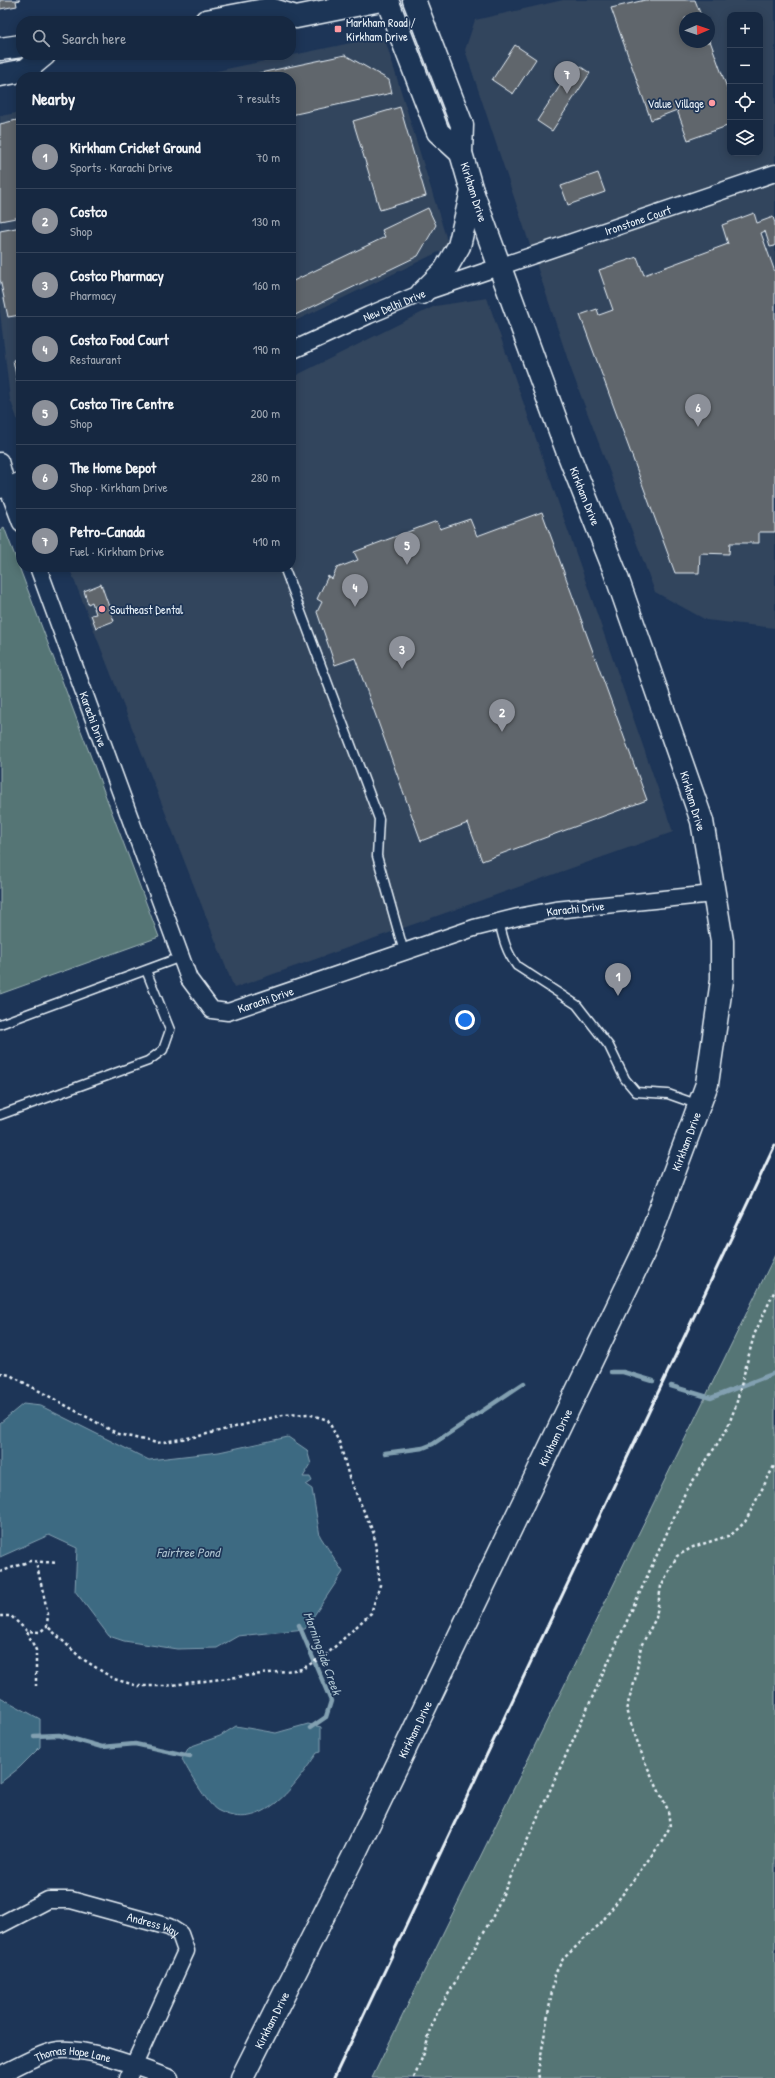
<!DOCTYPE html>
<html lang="en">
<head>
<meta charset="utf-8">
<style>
	:root { --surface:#162841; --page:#1f3048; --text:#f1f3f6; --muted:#9ea6b1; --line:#35445a; --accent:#8c9099 }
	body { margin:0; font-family:"Patrick Hand",sans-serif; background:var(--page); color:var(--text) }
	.controls { position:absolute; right:12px; top:12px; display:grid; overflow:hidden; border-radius:8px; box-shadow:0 2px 10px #0003 }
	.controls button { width:36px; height:36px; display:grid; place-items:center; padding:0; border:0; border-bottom:1px solid var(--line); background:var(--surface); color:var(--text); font:20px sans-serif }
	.compass { position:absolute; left:679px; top:12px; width:36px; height:36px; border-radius:50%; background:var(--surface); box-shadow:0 2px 10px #0003; rotate:88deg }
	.you { position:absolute; left:465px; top:1020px; width:14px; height:14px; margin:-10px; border:3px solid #fff; border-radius:50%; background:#1a73e8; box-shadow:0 0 0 6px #1a73e833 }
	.badge { display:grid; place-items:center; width:26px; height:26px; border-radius:50%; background:var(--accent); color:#fff; font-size:13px; font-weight:700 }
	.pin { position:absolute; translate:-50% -33px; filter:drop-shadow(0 1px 2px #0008) }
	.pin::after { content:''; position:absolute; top:21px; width:14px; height:12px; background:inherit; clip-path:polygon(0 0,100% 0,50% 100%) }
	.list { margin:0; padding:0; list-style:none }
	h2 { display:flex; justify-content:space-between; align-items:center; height:52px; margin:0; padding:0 16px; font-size:17px }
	h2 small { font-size:13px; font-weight:400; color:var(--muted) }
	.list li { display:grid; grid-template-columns:26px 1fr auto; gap:12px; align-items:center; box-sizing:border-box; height:64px; padding:0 16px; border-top:1px solid var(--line) }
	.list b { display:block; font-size:15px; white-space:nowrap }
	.list p { margin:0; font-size:13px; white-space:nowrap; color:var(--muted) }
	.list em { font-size:13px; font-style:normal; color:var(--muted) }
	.icon { flex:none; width:22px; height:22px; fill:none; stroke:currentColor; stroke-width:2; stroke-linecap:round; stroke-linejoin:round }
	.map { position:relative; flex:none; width:775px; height:2078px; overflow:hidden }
	.search { position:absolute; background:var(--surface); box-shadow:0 2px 10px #0003; left:16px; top:16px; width:280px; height:44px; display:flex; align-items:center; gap:10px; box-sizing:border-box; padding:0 14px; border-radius:16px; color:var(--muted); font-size:15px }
	.panel { position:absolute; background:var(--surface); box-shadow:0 2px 10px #0003; left:16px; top:72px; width:280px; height:500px; border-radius:16px }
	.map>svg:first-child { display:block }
</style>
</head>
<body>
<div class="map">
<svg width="775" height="2078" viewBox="0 0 775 2078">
	<rect width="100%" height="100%" fill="#1d3557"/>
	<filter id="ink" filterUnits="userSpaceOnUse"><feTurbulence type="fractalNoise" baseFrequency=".025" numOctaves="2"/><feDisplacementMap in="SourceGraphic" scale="8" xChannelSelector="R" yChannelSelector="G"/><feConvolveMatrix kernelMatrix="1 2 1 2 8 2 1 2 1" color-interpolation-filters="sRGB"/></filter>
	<g filter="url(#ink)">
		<path fill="#31445d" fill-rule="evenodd" d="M563,0H775V628L706,620L655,592L572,372L465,50L475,20ZM730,15H760V153H730ZM685,18H709V42H685Z
			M384,36L449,247L291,323V77H188Z
			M21,112V429L10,399L0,312V116Z
			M487,298L673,832L234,988L69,567H291V378L435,306Z"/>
		<path fill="#557575" stroke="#9eb3b6" d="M4,527L159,937L0,994V530Z
			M775,1255V2078H372Z"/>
		<path fill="#3e6a82" stroke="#82a0b1" d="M23,1404L41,1406L149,1460L219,1452L288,1437L307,1450L311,1464L303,1477H310L312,1481L306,1485L312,1489L320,1536L343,1572L305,1629L238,1636L217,1648L177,1649L124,1641L109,1636L75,1591L77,1548L49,1535L0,1557V1423Z
			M0,1697L40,1719V1747L19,1768L0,1783Z
			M308,1724L321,1727V1752L317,1753C295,1785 263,1835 217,1810C207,1804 188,1770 182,1759L189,1747L220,1736L236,1726L276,1733Z"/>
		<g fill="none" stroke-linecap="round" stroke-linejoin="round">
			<path stroke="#82a0b1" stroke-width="4.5" d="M611,1372H623L653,1381
				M671,1386L711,1398L775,1373
				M385,1453L423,1448L433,1444L524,1383
				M299,1625L331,1701L326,1717L310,1728
				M34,1736L59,1735L102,1747L135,1744L190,1756"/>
		</g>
		<path fill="#61666c" stroke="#e8f1f8" d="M0,0H20L16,1L17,6L0,9Z
			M645,0H695L702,18H685V42H709V38L730,96V125L688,140L677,110L651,120L611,8Z
			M515,45L536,59L513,94L492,80Z
			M345,55L389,80L392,93L291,115V77H241Z
			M575,63L590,73L552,131L537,121Z
			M400,107L426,196L380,210L353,121Z
			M21,119V217L0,221V124Z
			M598,173L605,192L568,205L561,186Z
			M428,208L436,225L418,256L291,317V282L385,237L382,230Z
			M754,213L757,223L773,217L775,223V246L770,247L765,231L761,233L775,272V532H759V543H730L729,554L700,553L699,573H675L580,315L597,309L599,315L613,310L599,270L637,257L644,275L728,244L722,225Z
			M21,227V315L8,317L0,279V231Z
			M21,358V400L13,360Z
			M542,512L647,800L482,861L468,823L421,841L355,658L335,665L317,612L322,602L317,599L328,576L332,579L337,568L358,560L354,552L437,521L440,529L470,519L477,536Z
			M101,584L114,621L96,628L91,615L96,614L92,602L88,604L84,591Z"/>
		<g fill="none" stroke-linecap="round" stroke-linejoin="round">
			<defs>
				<path id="lane" d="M284,567L379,819L377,856L404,952
					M499,921C503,938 506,952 517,966L577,1005L609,1046L625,1079L636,1092L668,1094L699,1105
					M0,1024L181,957
					M0,1115L148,1061L163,1050L170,1030L146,970"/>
				<g id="street">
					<path id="s1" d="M291,351L369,315L422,293L775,173"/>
					<path d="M0,461L7,486L21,523"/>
					<path d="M0,490L21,480"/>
					<path id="s2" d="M38,567L189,979L212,1010L228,1012L474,928L518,917L555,910L713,894"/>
					<path id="s3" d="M0,1925L48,1900H71L169,1927L180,1934L186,1951L128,2078"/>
					<path id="s4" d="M0,2075C14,2068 39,2054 53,2051C83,2044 141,2068 170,2078"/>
				</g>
				<g id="secondary">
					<path d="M387,0L438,132L461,153"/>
					<path d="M422,293L445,270L459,246L472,191"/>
					<path id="s5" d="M242,2078L353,1857L647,1245L707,1084L722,980V941L702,821L614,569L568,453L472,191L461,153L462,125L414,0"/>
				</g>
				<path id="primary" d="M206,21L270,9L296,17L381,0
					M0,49L21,46
					M0,75L26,70L44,55"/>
			</defs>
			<use href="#lane" stroke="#e8f1f8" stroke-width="11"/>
			<use href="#street" stroke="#e8f1f8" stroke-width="19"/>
			<use href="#secondary" stroke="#e8f1f8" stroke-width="25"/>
			<use href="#primary" stroke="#e8f1f8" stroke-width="25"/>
			<path stroke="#e8f1f8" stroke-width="2.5" stroke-dasharray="3 3" stroke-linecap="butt" d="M0,1373L10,1375L118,1434L157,1443L199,1436L283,1415L308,1414L328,1420L340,1444L349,1477L374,1534L380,1585L371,1613L327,1654L302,1669L164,1686H138L114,1679L81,1658L47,1626
				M0,1572L30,1561L58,1563
				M0,1616H11L27,1631L40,1632L47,1626L48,1614L36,1562
				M27,1632L36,1650V1686
				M414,2078L424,2053L434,2019L493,1916L685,1493L727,1429L736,1405L754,1335L775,1290
				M539,2078L538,2072L555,1974L563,1959L601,1923L658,1847L670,1827L668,1810L644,1760L626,1710L635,1680L641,1646L656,1618L661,1586L677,1556L693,1547L731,1535L745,1522L775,1464"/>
			<use href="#lane" stroke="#1d3557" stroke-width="8"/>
			<use href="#street" stroke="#1d3557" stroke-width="16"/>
			<use href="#secondary" stroke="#1d3557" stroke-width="22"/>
			<use href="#primary" stroke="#1d3557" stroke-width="22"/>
			<path stroke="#e8f1f8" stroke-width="3" d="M334,2078L775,1145"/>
		</g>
	</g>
	<g fill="#ff9aa2" stroke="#1d3557" stroke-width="1.5">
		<rect x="334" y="25" width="8" height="8" rx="2"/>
		<circle cx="712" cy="103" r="4"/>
		<circle cx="102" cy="609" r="4"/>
	</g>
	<g text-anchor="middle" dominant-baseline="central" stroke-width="3.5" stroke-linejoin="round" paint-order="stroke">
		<g font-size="12" fill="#e8f1f8" stroke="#1d3557" text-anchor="start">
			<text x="346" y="22">Markham Road /<tspan x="346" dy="14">Kirkham Drive</tspan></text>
			<text x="704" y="103" text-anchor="end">Value Village</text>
			<text x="110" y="609">Southeast Dental</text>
		</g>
		<g font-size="12" fill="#e8f1f8" stroke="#1d3557">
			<text transform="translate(474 192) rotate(72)">Kirkham Drive</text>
			<text stroke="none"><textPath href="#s1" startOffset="371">Ironstone Court</textPath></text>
			<text stroke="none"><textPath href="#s1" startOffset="113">New Delhi Drive</textPath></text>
			<text transform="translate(585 496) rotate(68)">Kirkham Drive</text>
			<text stroke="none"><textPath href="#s2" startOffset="162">Karachi Drive</textPath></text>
			<text transform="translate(693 801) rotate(73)">Kirkham Drive</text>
			<text stroke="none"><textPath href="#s2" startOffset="857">Karachi Drive</textPath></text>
			<text stroke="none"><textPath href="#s2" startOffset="533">Karachi Drive</textPath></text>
			<text stroke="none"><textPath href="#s5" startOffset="1037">Kirkham Drive</textPath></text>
			<text stroke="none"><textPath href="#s5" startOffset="713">Kirkham Drive</textPath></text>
			<text stroke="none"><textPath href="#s5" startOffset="389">Kirkham Drive</textPath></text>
			<text stroke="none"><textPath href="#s3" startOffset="163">Andress Way</textPath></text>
			<text stroke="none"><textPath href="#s5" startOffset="65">Kirkham Drive</textPath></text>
			<text stroke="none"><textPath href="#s4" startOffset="78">Thomas Hope Lane</textPath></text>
		</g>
		<g font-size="13" font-style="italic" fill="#acc2cf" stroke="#1d3557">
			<text x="188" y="1552">Fairtree Pond</text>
			<text transform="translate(323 1653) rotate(70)">Morningside Creek</text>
		</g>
	</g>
</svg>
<div class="controls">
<button>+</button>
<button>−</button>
<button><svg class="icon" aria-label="locate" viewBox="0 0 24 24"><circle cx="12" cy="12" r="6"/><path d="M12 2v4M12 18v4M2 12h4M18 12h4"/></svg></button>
<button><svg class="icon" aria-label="layers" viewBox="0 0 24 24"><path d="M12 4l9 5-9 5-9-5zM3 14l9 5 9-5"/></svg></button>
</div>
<svg class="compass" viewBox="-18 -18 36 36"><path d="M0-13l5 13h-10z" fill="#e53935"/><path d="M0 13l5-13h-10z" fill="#9ea6b1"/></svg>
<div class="you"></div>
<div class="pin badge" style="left:618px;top:996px">1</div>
<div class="pin badge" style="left:502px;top:732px">2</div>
<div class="pin badge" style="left:402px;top:669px">3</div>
<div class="pin badge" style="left:355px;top:607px">4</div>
<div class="pin badge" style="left:407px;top:565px">5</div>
<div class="pin badge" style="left:698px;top:427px">6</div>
<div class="pin badge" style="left:567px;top:94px">7</div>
<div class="search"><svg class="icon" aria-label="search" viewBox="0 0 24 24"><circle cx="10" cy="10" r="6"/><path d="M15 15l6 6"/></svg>Search here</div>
<section class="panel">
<h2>Nearby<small>7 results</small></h2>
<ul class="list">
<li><span class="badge">1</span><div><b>Kirkham Cricket Ground</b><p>Sports · Karachi Drive</p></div><em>70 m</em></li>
<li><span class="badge">2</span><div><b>Costco</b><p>Shop</p></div><em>130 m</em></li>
<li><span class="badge">3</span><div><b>Costco Pharmacy</b><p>Pharmacy</p></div><em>160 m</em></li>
<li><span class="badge">4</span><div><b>Costco Food Court</b><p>Restaurant</p></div><em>190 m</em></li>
<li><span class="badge">5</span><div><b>Costco Tire Centre</b><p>Shop</p></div><em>200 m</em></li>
<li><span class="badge">6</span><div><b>The Home Depot</b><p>Shop · Kirkham Drive</p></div><em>280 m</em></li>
<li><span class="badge">7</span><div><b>Petro-Canada</b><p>Fuel · Kirkham Drive</p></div><em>410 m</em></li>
</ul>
</section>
</div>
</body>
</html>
